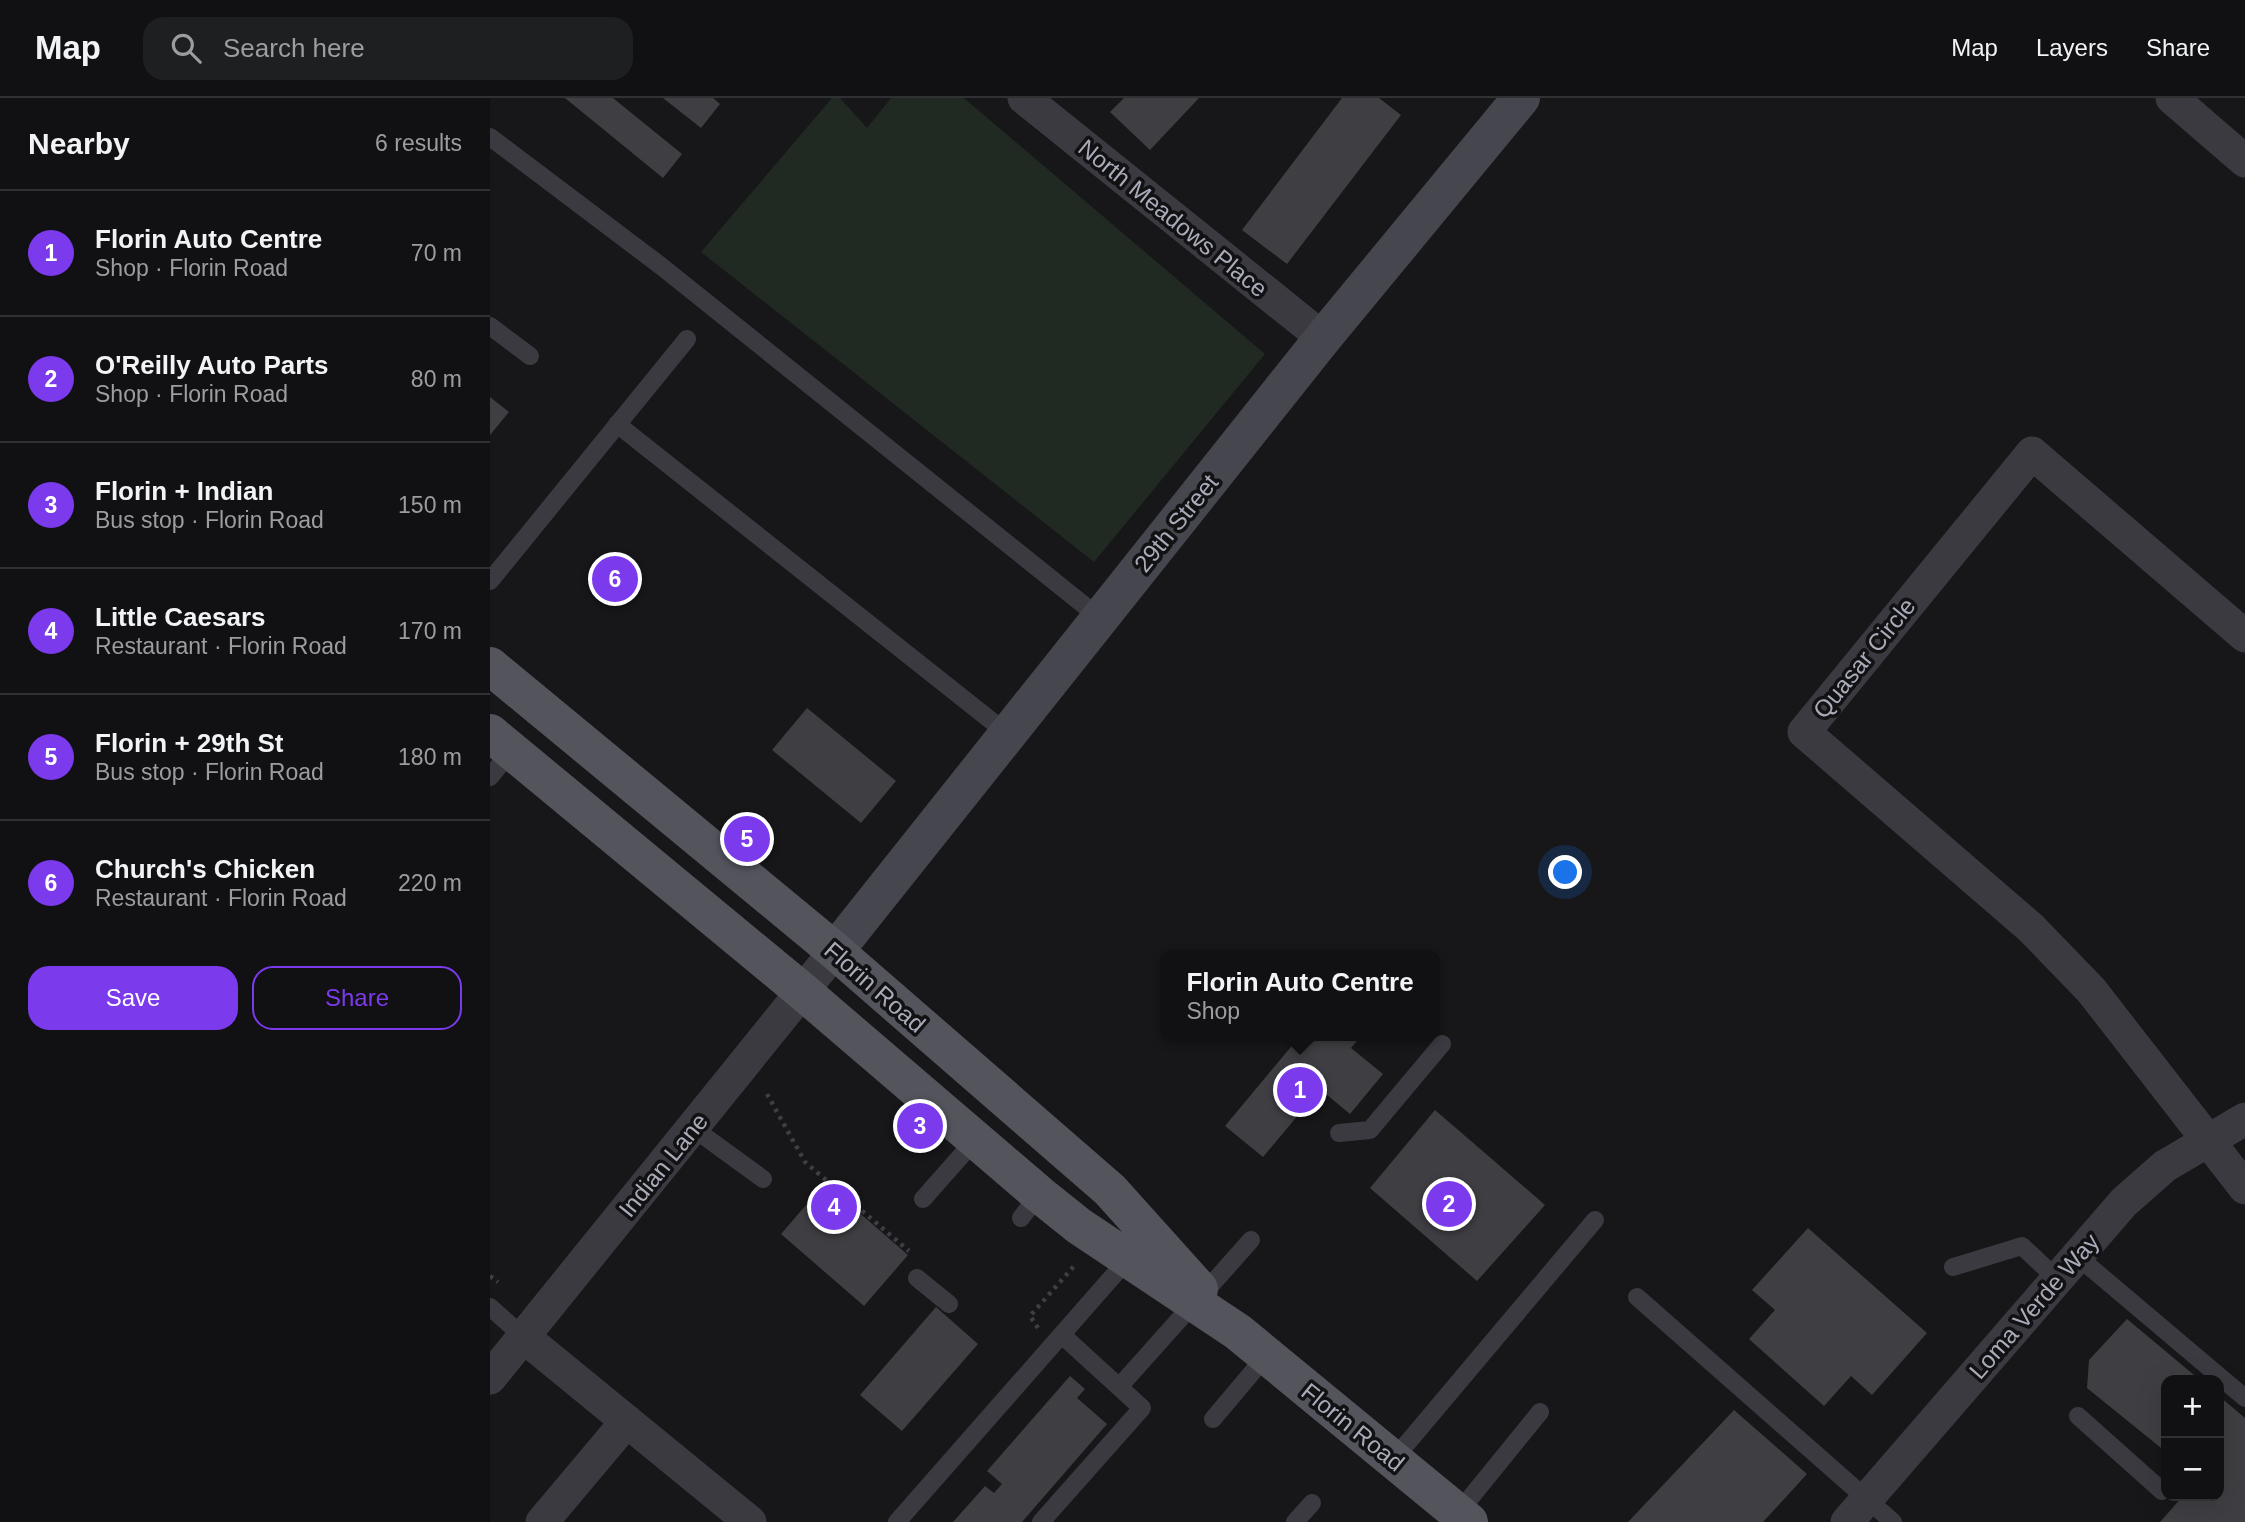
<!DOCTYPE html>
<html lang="en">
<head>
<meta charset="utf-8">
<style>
	:root { --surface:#111113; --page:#1e1f21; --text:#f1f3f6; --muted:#9c9da0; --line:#303133; --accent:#7c3aed }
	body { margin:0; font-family:Helvetica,sans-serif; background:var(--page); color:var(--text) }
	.controls { position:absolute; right:21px; bottom:21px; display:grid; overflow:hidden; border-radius:14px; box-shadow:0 7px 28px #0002 }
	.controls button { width:63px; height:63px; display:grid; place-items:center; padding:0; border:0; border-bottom:2px solid var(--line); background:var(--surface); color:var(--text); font:35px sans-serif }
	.you { position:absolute; left:1076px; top:775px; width:24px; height:24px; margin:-18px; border:5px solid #fff; border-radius:50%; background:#1a73e8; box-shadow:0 0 0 10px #1a73e833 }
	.badge { display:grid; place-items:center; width:46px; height:46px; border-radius:50%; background:var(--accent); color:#fff; font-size:23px; font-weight:700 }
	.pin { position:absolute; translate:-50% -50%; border:4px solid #fff; box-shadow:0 2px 7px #0006 }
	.popup { position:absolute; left:670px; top:852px; width:280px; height:91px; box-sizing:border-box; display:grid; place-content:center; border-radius:14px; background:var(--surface); filter:drop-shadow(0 2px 5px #0005); font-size:23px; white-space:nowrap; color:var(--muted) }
	.popup b { font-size:26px; color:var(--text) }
	.popup::after { content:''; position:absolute; left:50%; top:100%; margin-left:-14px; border:14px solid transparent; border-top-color:var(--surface) }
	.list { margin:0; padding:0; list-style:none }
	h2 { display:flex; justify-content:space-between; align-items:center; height:91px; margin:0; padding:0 28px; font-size:30px }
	h2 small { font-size:23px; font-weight:400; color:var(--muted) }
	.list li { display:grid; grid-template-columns:46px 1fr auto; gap:21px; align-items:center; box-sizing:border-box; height:126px; padding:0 28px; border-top:2px solid var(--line) }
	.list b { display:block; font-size:26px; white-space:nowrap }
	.list p { margin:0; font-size:23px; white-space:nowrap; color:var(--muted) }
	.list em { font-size:23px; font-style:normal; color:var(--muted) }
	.actions { display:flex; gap:14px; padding:21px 28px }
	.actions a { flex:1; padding:16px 0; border:2px solid var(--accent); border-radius:21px; text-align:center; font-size:24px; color:var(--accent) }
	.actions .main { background:var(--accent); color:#fff }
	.icon { flex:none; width:38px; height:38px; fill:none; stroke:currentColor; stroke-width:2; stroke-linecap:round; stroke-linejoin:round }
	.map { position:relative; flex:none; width:1755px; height:1424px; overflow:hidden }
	header { display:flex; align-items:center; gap:42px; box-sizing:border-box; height:98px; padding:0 35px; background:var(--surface); border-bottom:2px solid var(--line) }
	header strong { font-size:33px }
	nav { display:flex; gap:38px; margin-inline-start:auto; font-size:24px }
	.search { width:490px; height:63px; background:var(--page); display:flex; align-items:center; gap:18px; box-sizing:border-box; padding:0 24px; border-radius:21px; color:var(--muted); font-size:26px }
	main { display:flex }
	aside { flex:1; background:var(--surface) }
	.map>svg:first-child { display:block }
</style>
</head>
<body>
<header>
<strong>Map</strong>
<div class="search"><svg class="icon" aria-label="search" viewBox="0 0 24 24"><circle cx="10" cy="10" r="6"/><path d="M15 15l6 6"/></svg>Search here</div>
<nav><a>Map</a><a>Layers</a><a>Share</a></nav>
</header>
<main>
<aside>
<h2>Nearby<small>6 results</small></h2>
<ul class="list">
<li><span class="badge">1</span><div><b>Florin Auto Centre</b><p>Shop · Florin Road</p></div><em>70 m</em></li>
<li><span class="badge">2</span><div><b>O'Reilly Auto Parts</b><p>Shop · Florin Road</p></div><em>80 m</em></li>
<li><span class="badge">3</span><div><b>Florin + Indian</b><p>Bus stop · Florin Road</p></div><em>150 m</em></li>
<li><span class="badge">4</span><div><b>Little Caesars</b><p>Restaurant · Florin Road</p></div><em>170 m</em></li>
<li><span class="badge">5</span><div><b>Florin + 29th St</b><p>Bus stop · Florin Road</p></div><em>180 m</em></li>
<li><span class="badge">6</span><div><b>Church's Chicken</b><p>Restaurant · Florin Road</p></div><em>220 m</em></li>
</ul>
<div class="actions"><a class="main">Save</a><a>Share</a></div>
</aside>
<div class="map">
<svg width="1755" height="1424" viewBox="0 0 1755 1424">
	<rect width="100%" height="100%" fill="#171719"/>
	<path fill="#212923" d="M342,0H350L377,30L401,0H474L775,256L604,464L211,154Z"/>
	<path fill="#3f3f43" d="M75,0H123L192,56L173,80Z
		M173,0H223L230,6L211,30Z
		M634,0H709L660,52L620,14Z
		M852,0H889L911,17L797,166L752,132Z
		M0,299L19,314L0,337Z
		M317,610L406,683L371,725L282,652Z
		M810,938H871L861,950L893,976L860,1016L830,991L773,1059L735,1028Z
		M945,1012L1055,1107L987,1183L880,1090Z
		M335,1085L418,1157L374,1208L291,1136Z
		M1318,1130L1437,1235L1382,1297L1361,1278L1334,1308L1259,1241L1285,1212L1262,1192Z
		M446,1209L488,1246L412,1333L370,1297Z
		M1637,1221L1710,1282H1676V1354L1597,1290L1599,1262Z
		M580,1278L595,1291L587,1300L617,1326L532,1424H463L495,1388L504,1395L512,1386L497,1373Z
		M1729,1298L1755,1320V1424H1670L1693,1398H1729Z
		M1244,1312L1317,1376L1273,1424H1138Z"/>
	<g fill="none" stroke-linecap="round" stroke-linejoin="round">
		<path stroke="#3e3f45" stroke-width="4.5" stroke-dasharray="3.5 5" stroke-linecap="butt" d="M277,996L315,1064L419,1153
			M0,1178L8,1184
			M548,1230L540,1218L585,1167"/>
		<path stroke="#3a3a40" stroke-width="18" d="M0,39L171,168L610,520
			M0,228L40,258
			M127,326L518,636
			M0,483L197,241
			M0,679L21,653
			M203,1030L273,1081
			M849,1035L880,1032L952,946
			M433,1101L486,1041
			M531,1120L549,1096
			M1587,1158L1755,1300
			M1463,1169L1532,1148L1567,1181
			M427,1180L459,1206
			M713,1196L761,1142
			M1147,1199L1403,1424
			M0,1209L35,1240
			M629,1289L704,1205
			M1588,1318L1672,1393
			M723,1321L776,1258
			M903,1362L1105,1122
			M968,1415L1050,1314
			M407,1424L638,1161
			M551,1424L652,1310L572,1237
			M805,1424L822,1405"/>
		<path stroke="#3a3a40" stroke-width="33" d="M534,0L833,240
			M1682,0L1755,63
			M1755,538L1542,355L1314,634L1541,830L1601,892L1755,1090
			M35,1240L260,1424
			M0,1280L345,853
			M52,1424L137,1323
			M1357,1424L1634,1104L1675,1068L1755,1021"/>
		<path stroke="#46474e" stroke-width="38" d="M345,853L833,240L1031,0"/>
		<path stroke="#54545d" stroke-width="38" d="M0,568L345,853L620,1092L709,1191
			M0,635L312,893L549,1096L589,1128L748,1234L979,1424"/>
	</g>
	<g text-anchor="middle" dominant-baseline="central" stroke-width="7" stroke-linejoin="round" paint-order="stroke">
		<g font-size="24" fill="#a9abb9" stroke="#121214">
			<text transform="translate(683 120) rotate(39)">North Meadows Place</text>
			<text transform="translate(686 425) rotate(-51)">29th Street</text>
			<text transform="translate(1374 560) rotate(-51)">Quasar Circle</text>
			<text transform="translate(385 889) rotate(41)">Florin Road</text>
			<text transform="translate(173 1067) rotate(-51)">Indian Lane</text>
			<text transform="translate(1544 1208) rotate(-49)">Loma Verde Way</text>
			<text transform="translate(863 1329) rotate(39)">Florin Road</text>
		</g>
	</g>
</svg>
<div class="controls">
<button>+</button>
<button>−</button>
</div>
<div class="you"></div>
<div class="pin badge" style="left:810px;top:992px">1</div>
<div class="popup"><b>Florin Auto Centre</b>Shop</div>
<div class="pin badge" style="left:959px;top:1106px">2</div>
<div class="pin badge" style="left:430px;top:1028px">3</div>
<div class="pin badge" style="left:344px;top:1109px">4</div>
<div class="pin badge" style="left:257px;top:741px">5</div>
<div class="pin badge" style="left:125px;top:481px">6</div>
</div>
</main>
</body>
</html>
